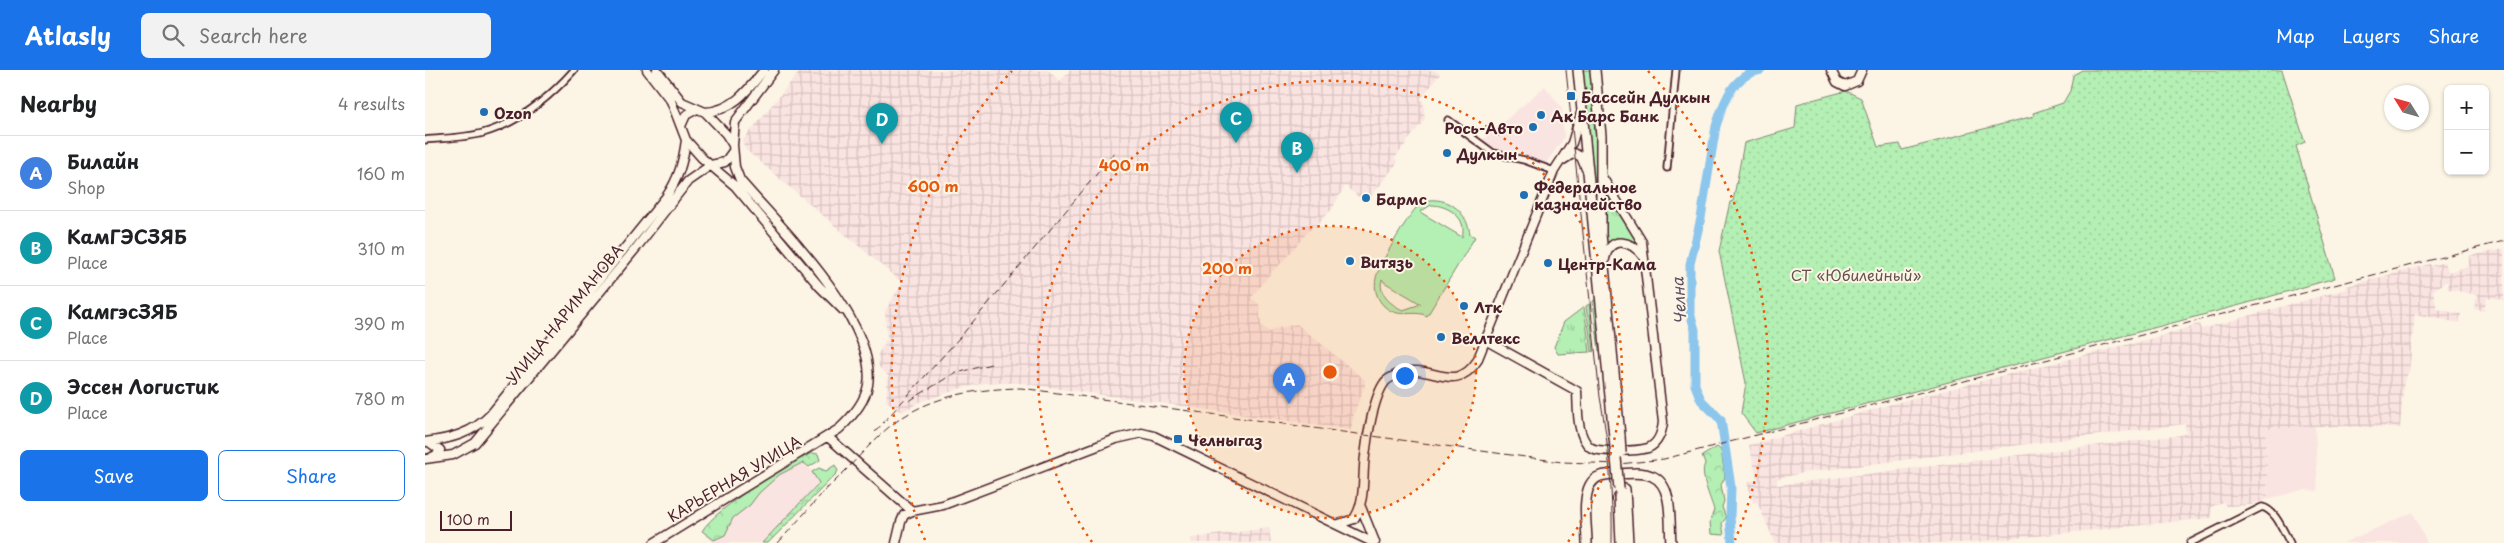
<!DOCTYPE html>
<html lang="en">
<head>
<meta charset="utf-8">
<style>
	:root { --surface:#fff; --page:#f2f2f2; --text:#202124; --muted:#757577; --line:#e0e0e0; --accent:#1a73e8 }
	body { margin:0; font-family:"Playpen Sans",sans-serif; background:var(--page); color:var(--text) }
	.controls { position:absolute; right:15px; top:15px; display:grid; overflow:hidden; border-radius:8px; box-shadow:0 1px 4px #0004 }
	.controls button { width:45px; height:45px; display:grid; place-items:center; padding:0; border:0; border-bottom:1px solid var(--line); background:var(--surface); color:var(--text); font:25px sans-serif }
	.compass { position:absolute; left:1959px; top:15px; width:45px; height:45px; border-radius:50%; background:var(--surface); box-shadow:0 1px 4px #0004; rotate:307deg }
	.scale { position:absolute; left:15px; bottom:12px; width:72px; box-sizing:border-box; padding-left:5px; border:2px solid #4a1f2b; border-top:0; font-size:14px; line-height:18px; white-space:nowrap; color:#4a1f2b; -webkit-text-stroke:4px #fcf5e5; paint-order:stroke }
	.you { position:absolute; left:979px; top:305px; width:18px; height:18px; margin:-12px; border:4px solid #fff; border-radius:50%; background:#1a73e8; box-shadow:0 0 0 8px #1a73e833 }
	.badge { display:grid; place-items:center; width:32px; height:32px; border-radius:50%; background:var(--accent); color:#fff; font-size:16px; font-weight:700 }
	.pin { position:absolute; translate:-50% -41px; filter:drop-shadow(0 1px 2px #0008) }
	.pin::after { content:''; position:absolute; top:26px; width:18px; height:15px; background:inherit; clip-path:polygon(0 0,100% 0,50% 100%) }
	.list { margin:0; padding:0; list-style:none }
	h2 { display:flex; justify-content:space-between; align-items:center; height:65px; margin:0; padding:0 20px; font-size:21px }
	h2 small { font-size:16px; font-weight:400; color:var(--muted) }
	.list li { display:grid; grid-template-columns:32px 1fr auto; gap:15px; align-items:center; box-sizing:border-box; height:75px; padding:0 20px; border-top:1px solid var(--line) }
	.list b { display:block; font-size:19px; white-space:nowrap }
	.list p { margin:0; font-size:16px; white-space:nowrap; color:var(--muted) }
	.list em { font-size:16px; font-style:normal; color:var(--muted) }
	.actions { display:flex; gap:10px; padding:15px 20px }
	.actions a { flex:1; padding:11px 0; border:1px solid var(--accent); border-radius:8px; text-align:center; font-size:18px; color:var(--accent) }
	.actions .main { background:var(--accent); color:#fff }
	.icon { flex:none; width:28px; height:28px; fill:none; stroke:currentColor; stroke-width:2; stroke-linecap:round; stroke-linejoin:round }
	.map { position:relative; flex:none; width:2079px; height:473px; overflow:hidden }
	header { display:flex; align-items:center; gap:30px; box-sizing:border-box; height:70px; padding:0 25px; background:var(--accent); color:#fff }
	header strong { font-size:24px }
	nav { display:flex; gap:28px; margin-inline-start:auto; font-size:18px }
	.search { width:350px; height:45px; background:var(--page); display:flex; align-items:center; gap:12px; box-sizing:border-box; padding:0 18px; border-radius:8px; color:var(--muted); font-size:19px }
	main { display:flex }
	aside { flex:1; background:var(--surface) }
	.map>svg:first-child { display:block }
</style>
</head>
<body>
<header>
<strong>Atlasly</strong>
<div class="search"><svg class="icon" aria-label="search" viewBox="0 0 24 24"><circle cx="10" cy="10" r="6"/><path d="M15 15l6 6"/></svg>Search here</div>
<nav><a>Map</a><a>Layers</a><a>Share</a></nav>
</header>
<main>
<aside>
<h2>Nearby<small>4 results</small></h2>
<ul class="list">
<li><span class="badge" style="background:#3f7fe0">A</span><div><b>Билайн</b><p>Shop</p></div><em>160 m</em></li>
<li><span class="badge" style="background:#0f9aa8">B</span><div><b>КамГЭСЗЯБ</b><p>Place</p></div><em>310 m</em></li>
<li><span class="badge" style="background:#0f9aa8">C</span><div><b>КамгэсЗЯБ</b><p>Place</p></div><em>390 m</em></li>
<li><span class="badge" style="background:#0f9aa8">D</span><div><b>Эссен Логистик</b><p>Place</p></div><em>780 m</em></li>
</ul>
<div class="actions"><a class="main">Save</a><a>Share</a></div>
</aside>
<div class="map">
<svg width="2079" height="473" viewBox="0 0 2079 473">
	<defs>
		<pattern id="industrial-grid" width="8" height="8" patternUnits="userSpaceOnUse" patternTransform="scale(1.25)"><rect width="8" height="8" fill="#fae4e1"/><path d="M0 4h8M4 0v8" fill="none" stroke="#d8c3c1"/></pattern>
		<pattern id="grass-tufts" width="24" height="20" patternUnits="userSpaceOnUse" patternTransform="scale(1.25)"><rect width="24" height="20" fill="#b4efb4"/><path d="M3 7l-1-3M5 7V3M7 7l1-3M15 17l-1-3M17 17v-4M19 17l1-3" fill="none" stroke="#9ccc9b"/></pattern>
		<pattern id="forest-crowns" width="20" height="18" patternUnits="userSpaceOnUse" patternTransform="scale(1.25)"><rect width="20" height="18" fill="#b4efb4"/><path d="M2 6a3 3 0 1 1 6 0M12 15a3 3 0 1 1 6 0" fill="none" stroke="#9ccc9b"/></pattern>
		<pattern id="garden-dots" width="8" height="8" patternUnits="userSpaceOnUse" patternTransform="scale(1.25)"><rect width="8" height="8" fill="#b4efb4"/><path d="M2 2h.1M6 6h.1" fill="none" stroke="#9ccc9b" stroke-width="1.8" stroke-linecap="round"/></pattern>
	</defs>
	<rect width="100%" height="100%" fill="#fcf5e5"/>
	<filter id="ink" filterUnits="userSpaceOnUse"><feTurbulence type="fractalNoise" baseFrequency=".02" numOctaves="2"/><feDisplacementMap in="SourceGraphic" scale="10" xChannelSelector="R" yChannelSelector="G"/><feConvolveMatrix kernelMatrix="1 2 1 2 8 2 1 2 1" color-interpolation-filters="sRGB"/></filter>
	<g filter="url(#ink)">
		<path fill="#fae4e1" d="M1120,16L1137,38L1139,68L1121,93L1094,83L1074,80L1056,71Z
			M1872,356H1890L1893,421L1878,420L1843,429L1841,359Z
			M373,392L378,393L399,410L338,473H289L278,462L318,428Z
			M1988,442L2002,473H1918Z"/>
		<path fill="url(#industrial-grid)" fill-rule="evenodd" d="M376,0H623L635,11L645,0H1009L1015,4L995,30H998L1000,49L969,89L973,92L941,133L920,116L907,139L891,157L889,155L852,198H850L826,228L834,234L836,255L845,262L849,259L872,254L939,309L940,315L929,344L926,360L593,313H561L537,318L495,332L477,342L461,331L463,306L454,297L453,284L462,269L460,241L477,213L320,79L317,71Z
			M2079,179V230L2062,227L2059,241L2049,239L2052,225L2023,219L2024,213L2020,212L2008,221L2012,239L2036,244L2034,253L1990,244L1984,302L1979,311L1975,358L1890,356L1841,359L1843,429L1826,435L1801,436L1798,432L1786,437L1787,448L1541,473H1350L1332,432L1328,433L1322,413L1332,409L1324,375L1481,330L1740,265L1767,256L1774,254L1776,259L1921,219L1922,216L2005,194L2006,196L2019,192L2024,202L2043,196L2044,186ZM1760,354L1761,363L1756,365L1352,415V409L1377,403Z
			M844,458L846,473H766V468Z"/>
		<path fill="url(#grass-tufts)" stroke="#7f8770" d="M1157,0H1165L1172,82V160Z
			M1181,124L1214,175V177L1200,170L1180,180Z
			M1171,229L1177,280L1174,281L1168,231Z
			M1164,234L1169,281L1167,282L1161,236Z
			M1159,237L1165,282L1133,284L1129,277L1139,252Z"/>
		<path fill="url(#forest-crowns)" stroke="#7f8770" d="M1292,377L1296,380L1300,407L1296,415L1299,431L1297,437L1301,448L1297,453L1299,465L1286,464L1285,451L1289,440C1286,429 1274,404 1280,394L1277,386Z
			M387,383L393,384L395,390L384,397L379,393L375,394L354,405L334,423L325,435L308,448L300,465L289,470L277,461C289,440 363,392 387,383Z
			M410,395L413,401L411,404L343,473H337L394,413L387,402L394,398L401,401Z"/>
		<path fill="#b4efb4" stroke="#7f8770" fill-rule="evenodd" d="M1004,130C1026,128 1042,143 1045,164L1050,167L1002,246C989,239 974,250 959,236C951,228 949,218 951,208C953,196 982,148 991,138C995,134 1000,132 1004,130ZM1006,135C1023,135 1043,148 1037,167L995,142ZM957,209L959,212L996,234L978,240C964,234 953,223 957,209Z"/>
		<path fill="url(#garden-dots)" stroke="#7f8770" d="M1657,0H1857L1880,72L1871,76L1910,208L1819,234L1331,363L1316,343L1321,313L1294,181L1305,132L1308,131L1319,73L1370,58L1372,34L1421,21L1436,28L1453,77L1475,74L1477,80L1609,46L1608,43L1638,33L1645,21L1648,5Z"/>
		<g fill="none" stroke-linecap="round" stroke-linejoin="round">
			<path stroke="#8dc6ec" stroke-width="9" d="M1307,473L1305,447L1306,417L1296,350L1276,330L1270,315V260L1265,242V194L1276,148L1291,56C1299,32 1307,5 1336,0"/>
			<defs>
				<path id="street" d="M1023,50L1068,83L1099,90L1129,101
					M0,70C19,68 40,68 58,63C93,53 125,27 149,0
					M1242,98L1251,0
					M1765,473L1837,437C1851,440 1858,461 1865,473"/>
				<path id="secondary" d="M222,0L246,31L261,70L277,88L310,116L394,216L418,240
					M1406,0L1412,12L1420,16L1432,11L1437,0
					M280,42C308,41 323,20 339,0
					M256,56L261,45L272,39
					M308,75L310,52L349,0
					M1138,90L1149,83L1156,87L1161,99
					M1180,189C1185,164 1206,171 1218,186
					M1060,270L1152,321C1153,338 1151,365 1165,377C1172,383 1214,381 1223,378C1233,374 1237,362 1238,352L1217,172L1176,105
					M403,367L487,441
					M0,372C26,369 48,363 66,344L241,127C254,108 258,92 261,70
					M4,372L15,380L13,384L7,387
					M0,389L28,385L50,373L212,177L263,111L286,95L300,92L308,81
					M936,437L950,472
					M914,454L929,449C941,431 937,407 940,386C942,367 949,326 960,312C963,308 969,306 973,304C1004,291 1029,326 1052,291L1129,101L1147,73L1156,43
					M229,473L414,359C426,348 440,332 443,315C453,251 355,157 315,110L310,97L308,75L301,64L280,42L257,32L232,0
					M471,473L476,452L479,445L487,441L518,435L691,369L717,363L729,366L949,473"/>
				<path id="primary" d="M1153,0L1189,367
					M1170,0L1176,66V164L1195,366
					M1200,419L1203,473
					M1194,427L1196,473
					M1162,473C1162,456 1157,430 1165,415C1171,404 1181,405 1192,404C1203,404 1216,401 1227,406C1249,415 1244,453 1246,473"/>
			</defs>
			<use href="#street" stroke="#4a1f2b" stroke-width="9"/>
			<use href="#secondary" stroke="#4a1f2b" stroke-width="11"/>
			<use href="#primary" stroke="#4a1f2b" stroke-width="12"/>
			<use href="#street" stroke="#fcf5e5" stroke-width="5.5"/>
			<use href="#secondary" stroke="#fcf5e5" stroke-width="8"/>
			<use href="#primary" stroke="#fcf5e5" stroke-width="9"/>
			<path stroke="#4a1f2b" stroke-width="1" d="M1141,0L1175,327C1184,375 1188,424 1187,473"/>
			<path stroke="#4a1f2b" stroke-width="1" stroke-dasharray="8 4" stroke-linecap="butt" d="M484,331L528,304L566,294
				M450,362L536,266L691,81
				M399,421C419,404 435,384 454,366C493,328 543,319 596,318L1137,392L1195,394L1239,389L2079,171
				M353,473L403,417"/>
			<defs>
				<path id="primary-bridge" d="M1195,366L1196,383
					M1189,367L1194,419"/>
			</defs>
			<use href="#primary-bridge" stroke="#4a1f2b" stroke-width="12" stroke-linecap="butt"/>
			<use href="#primary-bridge" stroke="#fcf5e5" stroke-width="9"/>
		</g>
	</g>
	<circle cx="905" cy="302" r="146" fill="#e8590c" fill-opacity=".12"/>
	<g fill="none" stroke="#e8590c" stroke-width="2.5" stroke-dasharray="2.5 5">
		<circle cx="905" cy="302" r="146"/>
		<path d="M667 472A292 292 0 1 1 1143 472"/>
		<path d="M500 470A438 438 0 0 1 587 1M1223 1A438 438 0 0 1 1310 470"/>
	</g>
	<g fill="#1f6fb2" stroke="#fcf5e5" stroke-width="2">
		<rect x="1141" y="21" width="10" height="10" rx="2.5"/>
		<circle cx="59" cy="42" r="5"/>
		<circle cx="1116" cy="45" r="5"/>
		<circle cx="1108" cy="57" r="5"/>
		<circle cx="1022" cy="83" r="5"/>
		<circle cx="1099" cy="125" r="5"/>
		<circle cx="941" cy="128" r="5"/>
		<circle cx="925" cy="191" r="5"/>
		<circle cx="1123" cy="193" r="5"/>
		<circle cx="1039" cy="236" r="5"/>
		<circle cx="1016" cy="267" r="5"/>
		<rect x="748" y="364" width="10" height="10" rx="2.5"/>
	</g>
	<g text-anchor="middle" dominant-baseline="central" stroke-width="4" stroke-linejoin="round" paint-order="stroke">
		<g font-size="15" font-weight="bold" fill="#4a1f2b" stroke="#fcf5e5" text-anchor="start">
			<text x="1156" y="26">Бассейн Дулкын</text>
			<text x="69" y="42">Ozon</text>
			<text x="1126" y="45">Ак Барс Банк</text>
			<text x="1098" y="57" text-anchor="end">Рось-Авто</text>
			<text x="1032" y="83">Дулкын</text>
			<text x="1109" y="116">Федеральное<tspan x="1109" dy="17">казначейство</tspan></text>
			<text x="951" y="128">Бармс</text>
			<text x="935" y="191">Витязь</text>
			<text x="1133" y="193">Центр-Кама</text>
			<text x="1049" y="236">Лтк</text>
			<text x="1026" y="267">Веллтекс</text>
			<text x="763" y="369">Челныгаз</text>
		</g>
		<g font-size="15" fill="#64534d" stroke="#fcf5e5">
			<text x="1431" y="204">СТ «Юбилейный»</text>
		</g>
		<g font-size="15" fill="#4a1f2b" stroke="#fcf5e5">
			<text transform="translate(139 244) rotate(-51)">УЛИЦА НАРИМАНОВА</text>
			<text transform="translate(309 408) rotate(-31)">КАРЬЕРНАЯ УЛИЦА</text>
		</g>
		<g font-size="16" font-style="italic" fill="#5e5165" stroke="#fcf5e5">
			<text transform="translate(1253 231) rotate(-94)">Челна</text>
		</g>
	</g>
	<circle cx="905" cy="302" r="8" fill="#e8590c" stroke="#fcf5e5" stroke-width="2.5"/>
	<g font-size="15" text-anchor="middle" font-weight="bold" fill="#e8590c" stroke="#fcf5e5" stroke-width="4" stroke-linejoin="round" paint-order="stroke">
		<text x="699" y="101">400 m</text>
		<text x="508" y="122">600 m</text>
		<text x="802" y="204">200 m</text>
	</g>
</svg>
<div class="controls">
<button>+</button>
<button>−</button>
</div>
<svg class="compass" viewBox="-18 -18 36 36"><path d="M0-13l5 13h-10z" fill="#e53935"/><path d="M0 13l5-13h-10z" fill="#757577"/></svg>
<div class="scale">100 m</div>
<div class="you"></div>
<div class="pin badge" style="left:864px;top:334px;background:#3f7fe0">A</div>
<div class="pin badge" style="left:872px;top:103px;background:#0f9aa8">B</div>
<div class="pin badge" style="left:811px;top:73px;background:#0f9aa8">C</div>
<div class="pin badge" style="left:457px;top:74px;background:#0f9aa8">D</div>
</div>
</main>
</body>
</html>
